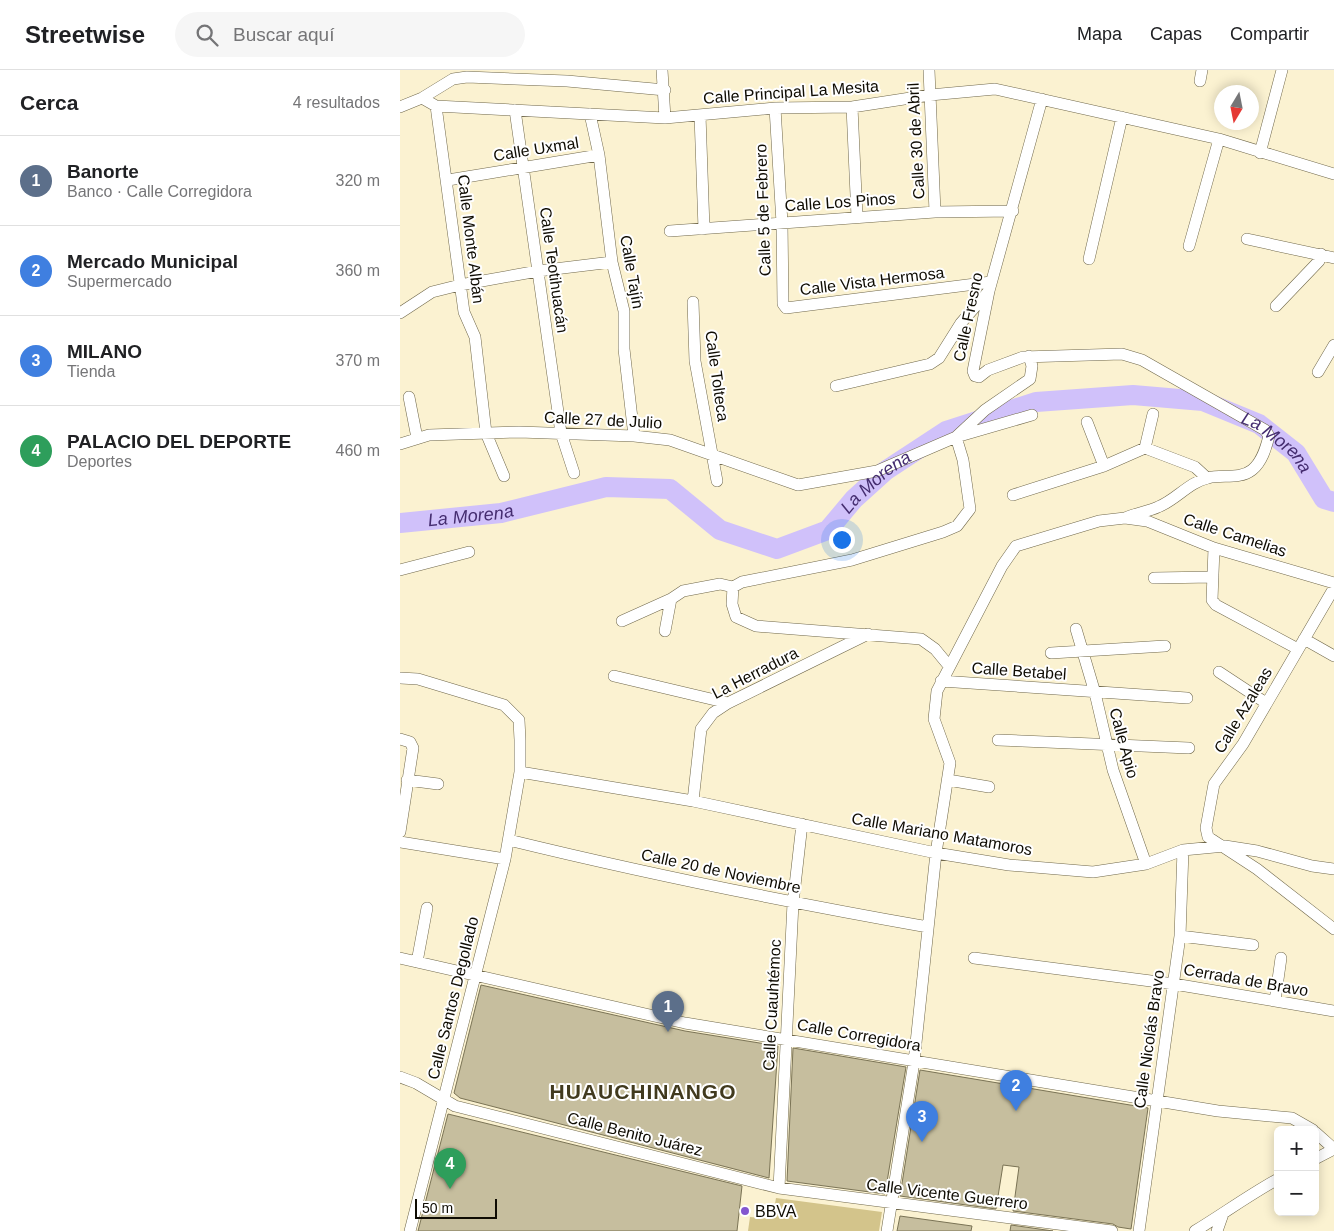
<!DOCTYPE html>
<html lang="es">
<head>
<meta charset="utf-8">
<style>
	:root { --surface:#fff; --page:#f6f6f6; --text:#202124; --muted:#757577; --line:#e0e0e0; --accent:#8356cf }
	body { margin:0; font-family:Helvetica,sans-serif; background:var(--page); color:var(--text) }
	.controls { position:absolute; right:15px; bottom:15px; display:grid; overflow:hidden; border-radius:8px; box-shadow:0 2px 12px #0003 }
	.controls button { width:45px; height:45px; display:grid; place-items:center; padding:0; border:0; border-bottom:1px solid var(--line); background:var(--surface); color:var(--text); font:25px sans-serif }
	.compass { position:absolute; left:814px; top:15px; width:45px; height:45px; border-radius:50%; background:var(--surface); box-shadow:0 2px 12px #0003; rotate:190deg }
	.scale { position:absolute; left:15px; bottom:12px; width:82px; box-sizing:border-box; padding-left:5px; border:2px solid #0f0c03; border-top:0; font-size:14px; line-height:18px; white-space:nowrap; color:#0f0c03; -webkit-text-stroke:4px #fff; paint-order:stroke }
	.you { position:absolute; left:441px; top:469px; width:18px; height:18px; margin:-12px; border:4px solid #fff; border-radius:50%; background:#1a73e8; box-shadow:0 0 0 8px #1a73e833 }
	.badge { display:grid; place-items:center; width:32px; height:32px; border-radius:50%; background:var(--accent); color:#fff; font-size:16px; font-weight:700 }
	.pin { position:absolute; translate:-50% -41px; filter:drop-shadow(0 1px 2px #0008) }
	.pin::after { content:''; position:absolute; top:26px; width:18px; height:15px; background:inherit; clip-path:polygon(0 0,100% 0,50% 100%) }
	.list { margin:0; padding:0; list-style:none }
	h2 { display:flex; justify-content:space-between; align-items:center; height:65px; margin:0; padding:0 20px; font-size:21px }
	h2 small { font-size:16px; font-weight:400; color:var(--muted) }
	.list li { display:grid; grid-template-columns:32px 1fr auto; gap:15px; align-items:center; box-sizing:border-box; height:90px; padding:0 20px; border-top:1px solid var(--line) }
	.list b { display:block; font-size:19px; white-space:nowrap }
	.list p { margin:0; font-size:16px; white-space:nowrap; color:var(--muted) }
	.list em { font-size:16px; font-style:normal; color:var(--muted) }
	.icon { flex:none; width:28px; height:28px; fill:none; stroke:currentColor; stroke-width:2; stroke-linecap:round; stroke-linejoin:round }
	.map { position:relative; flex:none; width:934px; height:1161px; overflow:hidden }
	header { display:flex; align-items:center; gap:30px; box-sizing:border-box; height:70px; padding:0 25px; background:var(--surface); border-bottom:1px solid var(--line) }
	header strong { font-size:24px }
	nav { display:flex; gap:28px; margin-inline-start:auto; font-size:18px }
	.search { width:350px; height:45px; background:var(--page); display:flex; align-items:center; gap:12px; box-sizing:border-box; padding:0 18px; border-radius:28px; color:var(--muted); font-size:19px }
	main { display:flex }
	aside { flex:1; background:var(--surface) }
	.map>svg:first-child { display:block }
</style>
</head>
<body>
<header>
<strong>Streetwise</strong>
<div class="search"><svg class="icon" aria-label="search" viewBox="0 0 24 24"><circle cx="10" cy="10" r="6"/><path d="M15 15l6 6"/></svg>Buscar aquí</div>
<nav><a>Mapa</a><a>Capas</a><a>Compartir</a></nav>
</header>
<main>
<aside>
<h2>Cerca<small>4 resultados</small></h2>
<ul class="list">
<li><span class="badge" style="background:#5c6f8a">1</span><div><b>Banorte</b><p>Banco · Calle Corregidora</p></div><em>320 m</em></li>
<li><span class="badge" style="background:#3f7fe0">2</span><div><b>Mercado Municipal</b><p>Supermercado</p></div><em>360 m</em></li>
<li><span class="badge" style="background:#3f7fe0">3</span><div><b>MILANO</b><p>Tienda</p></div><em>370 m</em></li>
<li><span class="badge" style="background:#2e9e5b">4</span><div><b>PALACIO DEL DEPORTE</b><p>Deportes</p></div><em>460 m</em></li>
</ul>
</aside>
<div class="map">
<svg width="934" height="1161" viewBox="0 0 934 1161">
	<rect width="100%" height="100%" fill="#fbf2d1"/>
	<path fill="#d3c48b" d="M376,1128L482,1142L479,1161H348L350,1147L372,1149Z"/>
	<g fill="none" stroke-linecap="round" stroke-linejoin="round">
		<path stroke="#d0c1fa" stroke-width="20" id="s1" d="M0,453L101,443L206,417L270,419L320,460L377,479L428,460L454,429L485,401L546,361L636,332L733,325L803,331L859,354L896,383L924,429L934,432"/>
	</g>
	<path fill="#c6be9e" stroke="#7a7355" d="M81,915L285,961L378,976L369,1108L60,1028L54,1023Z
		M393,978L506,997L485,1124L387,1111Z
		M520,1000L748,1038L731,1159L718,1157L713,1154L613,1141L619,1097L603,1095L596,1139L500,1126Z
		M48,1044L342,1116L337,1161H18Z
		M500,1146L572,1156L571,1161H497Z
		M611,1155L653,1161H610Z"/>
	<g fill="none" stroke-linecap="round" stroke-linejoin="round">
		<defs>
			<path id="minor" d="M262,0L265,48
				M529,0L535,142
				M800,11L802,0
				M22,28L36,36L265,48L375,38L452,37L530,25L595,19L819,69L934,104
				M642,29L589,221L573,301L575,306L579,307L588,300L623,287L722,284L742,290L865,360L869,366C866,378 862,392 852,400C839,410 822,404 808,408C789,412 776,430 758,437C747,442 736,443 725,448
				M36,36L64,242L75,267L86,363L104,406
				M0,37L22,28L53,9L67,7L167,11L265,20
				M452,37L457,147
				M375,38L382,153L383,234L386,238L591,212
				M115,40L161,363L174,403
				M190,44L199,85L212,192L224,241V279L234,366
				M300,45L304,159
				M860,83L882,0
				M48,110L199,85
				M270,161L535,142L613,141
				M847,169L934,188
				M789,176L819,69
				M689,189L722,47
				M293,232L295,291L317,411
				M876,236L919,191L921,184
				M0,243L32,222L60,215L138,201L212,192
				M918,302L934,275
				M436,316L530,294L539,288L561,253L587,223
				M9,327L17,368
				M687,352L704,396
				M0,374L29,365L119,362L234,366L270,370L398,415L477,401L556,367L585,340L630,309L632,296L629,286
				M745,378L753,344
				M613,425L704,396L745,378L795,397L807,408
				M814,478L812,530L816,535L898,579
				M0,500L69,482
				M754,508L813,507
				M333,517L332,534L336,547L356,556L521,569L535,579L549,596
				M934,518L843,674L814,714L806,758L808,767L857,799L934,859
				M222,551L271,529L283,521L320,514L333,517L342,512L452,490L543,462L557,456L570,439L563,390L556,367L632,345
				M676,559L695,623L713,700L746,794
				M265,561L271,529
				M904,569L934,586
				M651,583L765,576
				M819,602L866,633
				M214,606L328,633
				M0,608L18,609L104,635L119,650L120,670V702L105,789L10,1161
				M541,611L787,628
				M0,669L10,672L13,678L0,762
				M598,670L789,678
				M120,702L293,731L536,783L609,795L693,802L746,794L783,780L825,776L857,781L912,796L934,799
				M7,710L38,714
				M548,710L589,717
				M293,731L301,659L313,643L328,633L468,564
				M109,770C248,804 387,832 528,857
				M0,772L105,789
				M780,866L853,875
				M0,888L285,953L818,1041L892,1048L913,1060
				M574,888L774,914L934,941
				M17,892L27,838
				M875,931L881,888
				M0,1007L16,1013L55,1036L379,1118L712,1161
				M915,1062L934,1079L915,1089
				M379,1118L393,833L402,754
				M487,1161L514,992L536,783L550,693L534,649L537,621L602,496L616,476L699,451L725,448L747,451L814,478L934,513
				M739,1161L780,866L783,780
				M795,1161C823,1144 849,1125 878,1109
				M817,1161L823,1144"/>
		</defs>
		<use href="#minor" stroke="#70684b" stroke-width="12"/>
		<use href="#minor" stroke="#fff" stroke-width="11"/>
	</g>
	<circle fill="#8356cf" stroke="#fff" stroke-width="2" cx="345" cy="1141" r="5"/>
	<g text-anchor="middle" dominant-baseline="central" stroke-width="4" stroke-linejoin="round" paint-order="stroke">
		<g font-size="16" fill="#0f0c03" stroke="#fff">
			<text transform="translate(391 22) rotate(-4)">Calle Principal La Mesita</text>
			<text transform="translate(516 71) rotate(-93)">Calle 30 de Abril</text>
			<text transform="translate(136 79) rotate(-9)">Calle Uxmal</text>
			<text transform="translate(440 132) rotate(-4)">Calle Los Pinos</text>
			<text transform="translate(363 140) rotate(-92)">Calle 5 de Febrero</text>
			<text transform="translate(71 169) rotate(83)">Calle Monte Albán</text>
			<text transform="translate(154 200) rotate(82)">Calle Teotihuacán</text>
			<text transform="translate(232 202) rotate(80)">Calle Tajín</text>
			<text transform="translate(472 211) rotate(-7)">Calle Vista Hermosa</text>
			<text transform="translate(568 247) rotate(-78)">Calle Fresno</text>
			<text transform="translate(317 306) rotate(82)">Calle Tolteca</text>
			<text transform="translate(203 350) rotate(3)">Calle 27 de Julio</text>
			<text transform="translate(835 465) rotate(18)">Calle Camelias</text>
			<text transform="translate(619 601) rotate(4)">Calle Betabel</text>
			<text transform="translate(355 603) rotate(-27)">La Herradura</text>
			<text transform="translate(843 640) rotate(-59)">Calle Azaleas</text>
			<text transform="translate(724 673) rotate(75)">Calle Apio</text>
			<text transform="translate(542 764) rotate(10)">Calle Mariano Matamoros</text>
			<text transform="translate(321 801) rotate(12)">Calle 20 de Noviembre</text>
			<text transform="translate(846 910) rotate(10)">Cerrada de Bravo</text>
			<text transform="translate(53 928) rotate(-76)">Calle Santos Degollado</text>
			<text transform="translate(372 935) rotate(-87)">Calle Cuauhtémoc</text>
			<text transform="translate(459 965) rotate(10)">Calle Corregidora</text>
			<text transform="translate(749 969) rotate(-82)">Calle Nicolás Bravo</text>
			<text transform="translate(235 1064) rotate(14)">Calle Benito Juárez</text>
			<text transform="translate(547 1124) rotate(7)">Calle Vicente Guerrero</text>
		</g>
		<g font-size="16" fill="#0f0c03" stroke="#fff" text-anchor="start">
			<text x="355" y="1141">BBVA</text>
		</g>
		<g font-size="18" font-style="italic" fill="#452d70" stroke="#fff">
			<text stroke="none"><textPath href="#s1" startOffset="956">La Morena</textPath></text>
			<text stroke="none"><textPath href="#s1" startOffset="521">La Morena</textPath></text>
			<text stroke="none"><textPath href="#s1" startOffset="71">La Morena</textPath></text>
		</g>
		<g font-size="21" font-weight="bold" letter-spacing="1" fill="#413a1e" stroke="#fff">
			<text x="243" y="1021">HUAUCHINANGO</text>
		</g>
	</g>
</svg>
<div class="controls">
<button>+</button>
<button>−</button>
</div>
<svg class="compass" viewBox="-18 -18 36 36"><path d="M0-13l5 13h-10z" fill="#e53935"/><path d="M0 13l5-13h-10z" fill="#757577"/></svg>
<div class="scale">50 m</div>
<div class="you"></div>
<div class="pin badge" style="left:268px;top:962px;background:#5c6f8a">1</div>
<div class="pin badge" style="left:616px;top:1041px;background:#3f7fe0">2</div>
<div class="pin badge" style="left:522px;top:1072px;background:#3f7fe0">3</div>
<div class="pin badge" style="left:50px;top:1119px;background:#2e9e5b">4</div>
</div>
</main>
</body>
</html>
